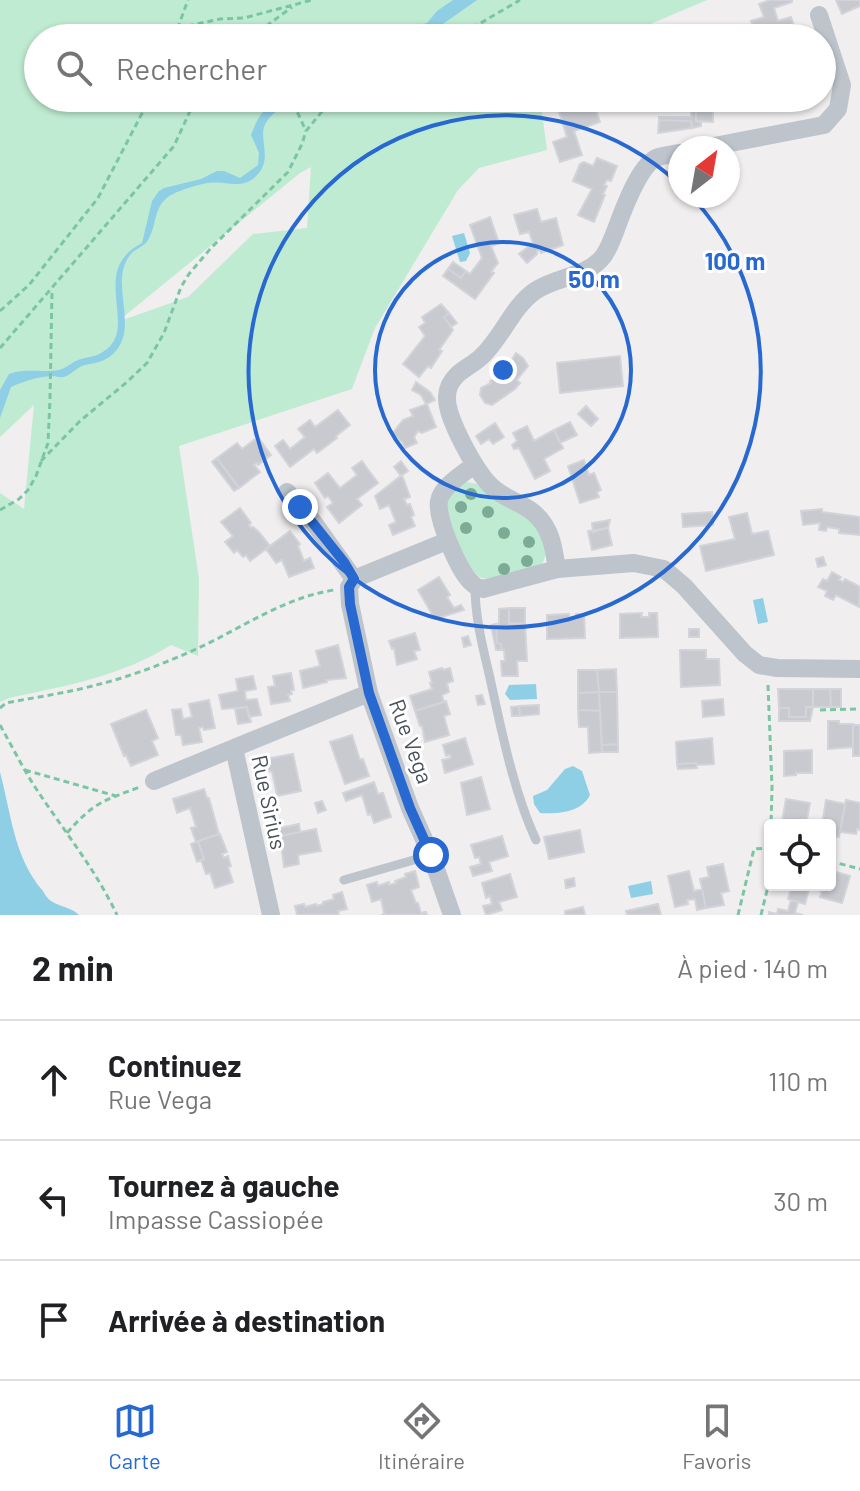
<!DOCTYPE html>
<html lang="fr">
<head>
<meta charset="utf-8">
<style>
	:root { --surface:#fff; --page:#f2f2f2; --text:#202124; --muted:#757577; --line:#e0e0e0; --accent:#2769d1 }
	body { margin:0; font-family:Barlow,sans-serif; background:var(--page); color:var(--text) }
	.controls { position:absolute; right:24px; bottom:24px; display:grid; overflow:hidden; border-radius:8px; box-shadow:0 2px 6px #0004 }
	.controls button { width:72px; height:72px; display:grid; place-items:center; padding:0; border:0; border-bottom:2px solid var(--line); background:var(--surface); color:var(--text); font:40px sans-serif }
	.compass { position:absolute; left:668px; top:136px; width:72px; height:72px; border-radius:50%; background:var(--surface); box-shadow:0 2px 6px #0004; rotate:31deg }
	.stop { position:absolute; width:24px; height:24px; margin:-18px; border:6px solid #2769d1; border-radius:50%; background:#fff }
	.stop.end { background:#2769d1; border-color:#fff; box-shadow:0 2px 8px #0008 }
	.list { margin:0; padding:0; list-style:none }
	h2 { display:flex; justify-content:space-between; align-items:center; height:104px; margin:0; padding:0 32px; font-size:34px }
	h2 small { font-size:26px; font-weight:400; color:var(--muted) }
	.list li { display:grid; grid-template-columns:52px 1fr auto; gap:24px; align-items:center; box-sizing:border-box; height:120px; padding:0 32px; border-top:2px solid var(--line) }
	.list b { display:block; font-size:30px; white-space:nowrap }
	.list p { margin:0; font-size:26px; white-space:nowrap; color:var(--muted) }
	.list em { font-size:26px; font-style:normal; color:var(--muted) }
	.icon { flex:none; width:44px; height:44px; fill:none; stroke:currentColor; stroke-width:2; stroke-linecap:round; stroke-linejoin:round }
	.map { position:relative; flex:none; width:860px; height:915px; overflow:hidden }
	.search { position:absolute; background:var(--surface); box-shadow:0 2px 6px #0004; left:24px; right:24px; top:24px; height:88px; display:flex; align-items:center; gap:20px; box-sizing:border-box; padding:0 28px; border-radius:44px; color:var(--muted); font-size:30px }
	.sheet { height:464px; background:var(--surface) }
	nav { display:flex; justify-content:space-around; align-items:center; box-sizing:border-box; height:112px; border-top:2px solid var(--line); background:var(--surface); font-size:22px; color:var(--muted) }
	nav a { display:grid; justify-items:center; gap:4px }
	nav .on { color:var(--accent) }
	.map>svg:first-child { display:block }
</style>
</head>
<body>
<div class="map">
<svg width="860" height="915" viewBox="0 0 860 915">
	<rect width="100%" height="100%" fill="#f0eeee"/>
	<path fill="#bfebd2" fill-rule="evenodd" d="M0,0H707L641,28L624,38H38V98H540L547,150L479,168L458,190L375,328L352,389L179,446L199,579L198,656L171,645C122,676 65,686 9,698L0,702V493L24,509L34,405L0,437ZM311,167L307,228L253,234L188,297L117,322L300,173Z
		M467,482L477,484L492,496L538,523C543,540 551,554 539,568C527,571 492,581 482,578C468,574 444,513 448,499C451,490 460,486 467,482Z"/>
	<path fill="#8fcfe5" d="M453,0H477L423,38H397L414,26L427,23L437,11Z
		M279,98H295C286,105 274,111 267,121C256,136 273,155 259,173C243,192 227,180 208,183C199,184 174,192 168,197C153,208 157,226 148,240C144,247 134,249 130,255C108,284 141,328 113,354C104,362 96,363 85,365C77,367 72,374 64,377C58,378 57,376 52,376C37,377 24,381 11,387L0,418V390L9,374C26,368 42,373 59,370C67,368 73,361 81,359C87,357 94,357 99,354C145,332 85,272 142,243L152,201L159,191L164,188L201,179L217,171H224L240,178L258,165L259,153L251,135C257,118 264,107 279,98Z
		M464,233L470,253L466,261L460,262L452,236Z
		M763,598L768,622L758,624L753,600Z
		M536,684L537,699L510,700L505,694L509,685Z
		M573,766L582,771L590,795C581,813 557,814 540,813L534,804L533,796L547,790L565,769Z
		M0,772C11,813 14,858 43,891C45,895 48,899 51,901C60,907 71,907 79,915H0Z
		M651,881L653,894L631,898L628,886Z"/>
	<path fill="#c8cad0" stroke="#d2d4d9" stroke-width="2" d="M770,0H792V2L774,8L778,21L791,17L797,35L789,38H776L775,35L765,38H751L756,36L751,21L764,17L759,4Z
		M836,0H860V6L842,14Z
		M567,98H592L600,122L574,131L582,155L560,162L553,142L567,137L556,102Z
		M692,98H696V121L701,122V126L692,128L691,121L659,120V117H691Z
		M696,98H713V122L696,121Z
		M762,98H794L766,108Z
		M659,120L691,121L692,128L658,133Z
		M597,158L617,166L611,181L607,180L604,185L607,186L603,194L605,195L594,222L578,215L592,189L573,181L580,164L584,162L593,166Z
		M537,209L541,222L556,218L563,245L541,253L540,250L537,251V254L527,263L519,254L533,243L529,232L520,234L514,215Z
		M490,217L499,243L491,246L498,263L491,272L494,273L475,299L443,276L448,269L461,278L466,271L470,274L482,258L470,225Z
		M453,262L466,271L461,278L448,269Z
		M441,304L449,313L444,317L453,330L439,350L442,351L431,368L428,366L419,377L403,364L425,336L419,327L425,323L422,317Z
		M449,313L457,323L451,327L444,317Z
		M516,353L523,358L528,366L517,380L520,383L515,389L492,405L485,403L480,395L481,388L491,383L490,381L504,372Z
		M620,356L623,386L560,393L557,363Z
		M416,382L430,392L435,400L426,404L421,395L412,390Z
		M427,404L436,427L422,433L418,431L414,437L417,443L405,448L402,442L392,434L403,420L413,416L410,410Z
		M586,406L598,419L591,426L578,414Z
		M338,410L350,425L336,436L337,438L317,453L314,449L290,467L275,446L283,440L290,449L305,437L298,429L310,420L315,427Z
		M570,422L577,435L560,443L554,430Z
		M495,423L504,437L493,444L489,439L481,444L476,436Z
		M527,426L534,441L554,430L563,448L544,459L550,471L535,479L519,448L514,449L512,445L517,441L513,433Z
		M258,437L271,455L258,465L257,463L254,465L260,472L239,488L217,458L237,443L242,449Z
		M217,458L239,488L234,491L212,462Z
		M584,460L589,475L594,473L601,490L597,492L599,497L580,503L568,466Z
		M362,461L378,483L357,499L362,505L339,523L327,507L333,503L328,496L325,498L315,483L328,473L340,488L357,475L352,468Z
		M401,461L408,471L401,476L394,467Z
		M402,475L410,497L404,499L407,505L410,504L414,515L411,517L415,526L393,535L389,525L396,522L389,505L380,509L375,496Z
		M240,508L251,523L249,525L251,528L253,527L259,532L270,546L250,561L246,555L243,557L237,550L234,553L225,542L233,536L221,522Z
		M822,509V512L860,517V535L839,533V529L827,527L826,531L819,530L820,523L803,525L801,511Z
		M712,512L713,525L683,527L682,514Z
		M747,513L752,534L768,531L774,555L706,571L700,546L735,539L729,517Z
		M610,520L608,528L593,532L592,523Z
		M608,528L612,545L592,550L588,531Z
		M290,531L300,544L298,546L304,561L310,558L314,568L289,577L282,560L276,563L266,549Z
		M823,557L826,565L818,567L816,559Z
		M832,572L841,577L839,580L843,582L845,579L860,587L859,607L836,595L833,600L825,596L827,591L818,587L823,579L827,581Z
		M439,577L450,595L447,597L454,608L461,605L464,610L435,619L418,590Z
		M509,608V624L525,623L527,661H517L518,676H502L501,661H505L504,650H502L501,644L497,643L496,624H499V609Z
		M509,608H525V623L509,624Z
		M642,613L641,617H649V613H657L658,637L620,638V614Z
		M569,614L570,619H576V614H584L585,638L547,639V615Z
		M496,624L497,643L501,644L502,650H496L491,625Z
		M689,629H699V637H689Z
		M415,633L420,650L414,651L417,659L397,665L394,648L392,649L389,641Z
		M468,636L471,645L464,647L462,638Z
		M338,645L346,678L326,680L327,682L303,688L300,671L320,666L316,651Z
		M680,650H706V659H719L720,685L681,687Z
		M442,668L443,670L450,668L453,681L447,683L449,692L442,695L444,702L415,711L410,696L432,689L430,683H432L429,672Z
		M616,669L617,692H599L597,670Z
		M578,670H597L599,692L578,693Z
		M291,673L294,690H291L292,694L288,695L290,701L271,704L268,687L275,686L273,676Z
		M253,676L256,689L245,691L246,700L257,699L261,715L249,717L247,707L222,709L219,695L238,691L236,679Z
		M778,689H813V707H806V717H789V708H779Z
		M813,689H830L831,707H813Z
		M830,689H841V707H831Z
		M599,692H617L618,744L602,745Z
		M599,692L600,711L578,710V693Z
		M482,695L485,704L478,705L476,696Z
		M723,699L724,715L703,717L702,701Z
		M209,700L215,728L204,730L203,727L199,728L202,742L183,745L181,735H176L172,710L181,709L183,719L192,717L189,704Z
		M446,701L450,714L444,716L449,735L425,742L422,726H420L415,711Z
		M539,705V714L520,716L519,706Z
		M519,706L520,716H512L511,707Z
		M247,707L251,722L238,724L235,709Z
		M806,707H813L810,721H779V708H789V717H806Z
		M146,710L158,738L152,741L158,755L131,766L126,755L124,756L111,724Z
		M578,710L600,711L602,752L589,753L588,727H579Z
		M828,721H839V724H853V747L828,749Z
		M853,725H860V756H853Z
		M352,735L360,760L363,759L369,776L345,784L330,742Z
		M465,738L473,764L445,773L442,760L451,758L450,755L446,756L443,745Z
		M712,738L714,764L697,765L696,763L677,764L676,742Z
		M618,744V752H602V745Z
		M812,750V773H796V775L784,776V751Z
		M293,754L301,791L277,796L272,771L265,772L263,762L270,761V758Z
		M696,763L697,768L678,769L677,764Z
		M481,777L490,809L467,815L461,783Z
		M374,782L378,794L383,793L391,817L374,823L371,814L368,815L362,795L346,801L343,793Z
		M204,789L207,798H209L219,834L196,842L191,828L196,827L190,808L177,813L173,799Z
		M786,799L810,803L806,825H790V823L782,822Z
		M826,800L845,804L839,837L831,836L830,825H822Z
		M846,800L860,803V830L857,829L856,834L840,832Z
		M322,801L326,810L318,813L315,803Z
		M299,824L300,832L281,836L279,828Z
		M316,829L321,851L298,855L299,864L284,867L282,852L283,846H281L279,836Z
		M580,830L584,852L549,859L544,837Z
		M220,834L227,852L222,854L224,858L228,856L231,866L228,867L233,882L215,888L210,873L206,874L201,860L204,859L198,841Z
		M502,836L508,856L489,862L492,871L473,876L470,867L481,864L479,857L475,858L471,845Z
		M198,841L204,859L197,862L191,844Z
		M723,864L729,891L721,893L724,905L706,908L700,879L709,877L707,867Z
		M415,871L419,887L411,890L416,903H418L421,913L426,912L427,915H382L384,913L381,899L372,902L367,885L377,882L378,886L389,882V885L396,883L395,881L406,877L405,874Z
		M689,871L694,891L702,889L706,908L697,910L695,899L687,900L688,904L675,907L668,876Z
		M836,872L850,876L842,903L820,897L822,891L809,888L810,885H830V876L835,877Z
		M510,874L517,897L499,902L502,910L486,915L483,906L492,904L490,896L486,898L482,883Z
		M574,878L575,886L566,888L565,880Z
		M792,885H810L805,904L788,899Z
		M342,892L347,909L338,911L339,915H297L295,906L304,904L305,907L316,904L317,906L323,904V902L334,899L333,895Z
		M791,900L798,902L795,913L803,915H769V912L777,914L778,909L788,911Z
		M658,904L661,915H627L626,911Z
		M583,907L585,915H565V911Z"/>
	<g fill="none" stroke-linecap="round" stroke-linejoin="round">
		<path stroke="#7ac6a4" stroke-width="3" stroke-dasharray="6 4" stroke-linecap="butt" d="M178,28L220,19L244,18L312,0
			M174,38L188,0
			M250,38L292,7
			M455,38L520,0
			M176,98L193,108L213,105H230L245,98
			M284,98L295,107L306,131
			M0,311L29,285L98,198L150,98
			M0,348L174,146L196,98
			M41,461L80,421L127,382L147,363L164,333L181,287L189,274L211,248L288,172L302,144L306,131L333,98
			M0,510L19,499L28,490L36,476L48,443L50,399L52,292
			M768,685L772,787L771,825
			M0,708L6,703C36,697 67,693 96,685C129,677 163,664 194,650C241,629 282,598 334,590
			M820,710L860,709
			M0,725C12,746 23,769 37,790C64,831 96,870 117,915
			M25,770L116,796
			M67,833C93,803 104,800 140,787
			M830,861L860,869
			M738,915L754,849L770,848
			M761,915L770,878"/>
		<path stroke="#bdc4cc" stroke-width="9" d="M475,586C475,618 483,648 490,678C501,729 514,793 536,840
			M344,880L431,855"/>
		<path stroke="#bdc4cc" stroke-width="18" d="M704,148L824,125L838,109L842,85L819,15
			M474,465C463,474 441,487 439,501C436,518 459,572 472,583C477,588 477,587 483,589L557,569L634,563L664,569L684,586L745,654L759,665L777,668L860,669
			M287,492L314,523L354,579
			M557,569C554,553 553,537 543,523C530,503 504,501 489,484C475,469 446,418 447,397C447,389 451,381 457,375C464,368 474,364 481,357C502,338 512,307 535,291C555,277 585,277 601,259C608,252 611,241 615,232C622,213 638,167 656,158C663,155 673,154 680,153
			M354,579L349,587L350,604L369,693L410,808L431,855L452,915
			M354,579L447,541
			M154,781L234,748
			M271,915L234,748L369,693"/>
	</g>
	<g fill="#7cab96">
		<circle cx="471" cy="494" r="6"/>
		<circle cx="461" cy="507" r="6"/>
		<circle cx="488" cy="512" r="6"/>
		<circle cx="466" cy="528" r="6"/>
		<circle cx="504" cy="533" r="6"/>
		<circle cx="529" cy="542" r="6"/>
		<circle cx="527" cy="561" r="6"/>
		<circle cx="504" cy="569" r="6"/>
	</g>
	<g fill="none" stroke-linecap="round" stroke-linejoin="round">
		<path stroke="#2769d1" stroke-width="10" d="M300,507L344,562L354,579L349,587L350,604L369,693L410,808L431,855"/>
	</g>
	<g fill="none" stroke="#2769d1" stroke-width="4">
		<circle cx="503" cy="370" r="128"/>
		<path d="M692 197A256 256 0 1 1 679 184"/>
	</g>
	<g text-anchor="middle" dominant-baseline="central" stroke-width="6" stroke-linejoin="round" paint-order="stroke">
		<g font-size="22" fill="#475059" stroke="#fff">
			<text transform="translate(412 741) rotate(70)">Rue Vega</text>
			<text transform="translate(270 802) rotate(78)">Rue Sirius</text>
		</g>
	</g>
	<circle cx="503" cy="370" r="12" fill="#2769d1" stroke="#fff" stroke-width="4"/>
	<g font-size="24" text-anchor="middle" font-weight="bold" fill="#2769d1" stroke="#fff" stroke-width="6" stroke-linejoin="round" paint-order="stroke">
		<text x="735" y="270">100 m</text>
		<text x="594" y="288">50 m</text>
	</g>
</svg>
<div class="controls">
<button><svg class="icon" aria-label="locate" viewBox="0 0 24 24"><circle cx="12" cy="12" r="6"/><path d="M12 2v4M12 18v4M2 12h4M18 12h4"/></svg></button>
</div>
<svg class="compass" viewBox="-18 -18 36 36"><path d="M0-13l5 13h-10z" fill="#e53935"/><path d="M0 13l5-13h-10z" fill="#757577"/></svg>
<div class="stop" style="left:431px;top:855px"></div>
<div class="stop end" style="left:300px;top:507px"></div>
<div class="search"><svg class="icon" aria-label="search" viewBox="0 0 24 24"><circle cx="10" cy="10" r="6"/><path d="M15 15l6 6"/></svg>Rechercher</div>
</div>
<section class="sheet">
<h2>2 min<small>À pied · 140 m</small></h2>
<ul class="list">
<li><svg class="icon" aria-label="ahead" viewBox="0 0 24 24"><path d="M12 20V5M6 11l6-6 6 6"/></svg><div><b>Continuez</b><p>Rue Vega</p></div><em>110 m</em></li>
<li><svg class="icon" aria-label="left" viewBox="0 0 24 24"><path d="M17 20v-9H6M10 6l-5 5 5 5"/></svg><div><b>Tournez à gauche</b><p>Impasse Cassiopée</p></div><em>30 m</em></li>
<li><svg class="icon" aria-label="arrive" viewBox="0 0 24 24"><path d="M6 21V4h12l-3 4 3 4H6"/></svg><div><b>Arrivée à destination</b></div></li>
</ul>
</section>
<nav>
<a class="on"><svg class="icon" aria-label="map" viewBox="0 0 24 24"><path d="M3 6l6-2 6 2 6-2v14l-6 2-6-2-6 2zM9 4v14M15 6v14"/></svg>Carte</a>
<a><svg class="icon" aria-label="directions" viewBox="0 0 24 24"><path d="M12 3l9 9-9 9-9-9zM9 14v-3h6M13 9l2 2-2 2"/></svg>Itinéraire</a>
<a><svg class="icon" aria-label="saved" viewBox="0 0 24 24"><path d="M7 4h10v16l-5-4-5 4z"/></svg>Favoris</a>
</nav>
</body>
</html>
